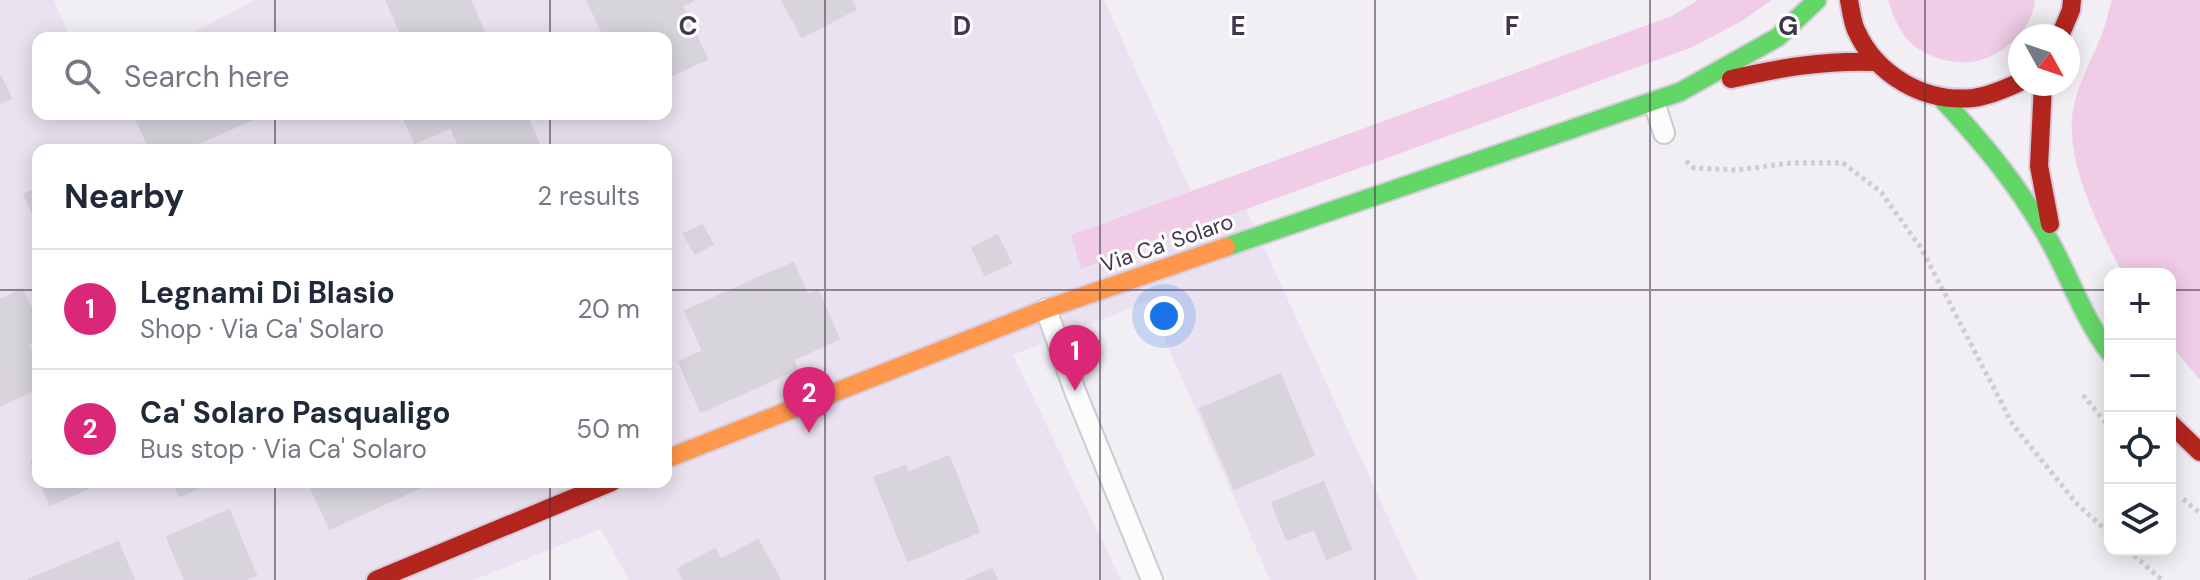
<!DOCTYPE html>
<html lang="en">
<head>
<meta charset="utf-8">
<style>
	:root { --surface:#fff; --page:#f6f6f7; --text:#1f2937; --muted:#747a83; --line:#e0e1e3; --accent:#db2777 }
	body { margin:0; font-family:"DM Sans",sans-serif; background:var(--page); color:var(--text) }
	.controls { position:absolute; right:24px; bottom:24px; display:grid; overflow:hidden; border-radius:16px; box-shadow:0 4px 20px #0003 }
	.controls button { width:72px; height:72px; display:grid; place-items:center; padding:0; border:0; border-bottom:2px solid var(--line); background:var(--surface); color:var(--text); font:40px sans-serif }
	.compass { position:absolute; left:2008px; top:24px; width:72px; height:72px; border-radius:50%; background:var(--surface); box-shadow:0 4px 20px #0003; rotate:130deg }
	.you { position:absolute; left:1164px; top:316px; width:28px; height:28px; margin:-20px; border:6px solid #fff; border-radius:50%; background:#1a73e8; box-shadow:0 0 0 12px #1a73e833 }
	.badge { display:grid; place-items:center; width:52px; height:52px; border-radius:50%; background:var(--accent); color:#fff; font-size:26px; font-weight:700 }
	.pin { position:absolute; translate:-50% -66px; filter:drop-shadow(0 2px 4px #0008) }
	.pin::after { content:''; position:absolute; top:42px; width:28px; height:24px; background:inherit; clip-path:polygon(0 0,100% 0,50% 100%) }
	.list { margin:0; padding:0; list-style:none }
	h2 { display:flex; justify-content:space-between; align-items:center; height:104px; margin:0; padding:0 32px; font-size:34px }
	h2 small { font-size:26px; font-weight:400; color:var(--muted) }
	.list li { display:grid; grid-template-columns:52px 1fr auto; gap:24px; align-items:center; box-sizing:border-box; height:120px; padding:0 32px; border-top:2px solid var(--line) }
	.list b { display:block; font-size:30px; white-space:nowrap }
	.list p { margin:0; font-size:26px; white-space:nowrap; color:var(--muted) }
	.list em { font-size:26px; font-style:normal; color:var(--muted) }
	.icon { flex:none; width:44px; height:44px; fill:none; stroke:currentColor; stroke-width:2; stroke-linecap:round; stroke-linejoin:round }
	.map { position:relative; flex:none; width:2200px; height:580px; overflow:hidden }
	.search { position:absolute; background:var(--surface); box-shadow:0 4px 20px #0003; left:32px; top:32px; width:640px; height:88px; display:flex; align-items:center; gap:20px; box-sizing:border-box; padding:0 28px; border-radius:16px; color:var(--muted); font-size:30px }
	.panel { position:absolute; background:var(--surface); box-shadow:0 4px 20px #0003; left:32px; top:144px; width:640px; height:344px; border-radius:16px }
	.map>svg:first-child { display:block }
</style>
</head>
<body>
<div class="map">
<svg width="2200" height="580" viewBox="0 0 2200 580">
	<rect width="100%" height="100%" fill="#f1eef4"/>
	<path fill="#eae2f0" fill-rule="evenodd" d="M0,0H54L70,38H38V114H666V38H183L255,0H1104L1191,191L1071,235L1081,268L1246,209L1417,580H1270L1148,301L1013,355L1121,580H629L601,529L474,580H0ZM38,150H666V482H38Z"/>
	<path fill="#f0cce7" d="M1698,0H1772L1742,21L1690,48L1081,269L1071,235L1672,16Z
		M1888,0H2035C2033,30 2000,59 1971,62C1954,64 1932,58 1917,48C1901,37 1894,18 1888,0Z
		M2112,0H2200V380L2170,344V274H2123C2099,228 2062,157 2074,105C2079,82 2091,62 2099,41C2105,28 2108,14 2112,0Z"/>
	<path fill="#d8d4dc" stroke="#d8d3dd" stroke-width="2" d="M386,0H470L486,36L481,38H403Z
		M587,0H666L671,11L682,5L707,59L666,78V38H605Z
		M666,0H694L671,11Z
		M782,0H851L856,9L802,37Z
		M0,75L11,98L0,103Z
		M134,114H252L254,119L182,150H150Z
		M402,114H526L541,149L461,150L451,127L415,143Z
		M38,188V225L24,194Z
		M702,225L713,244L695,254L684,234Z
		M997,235L1011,263L985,275L972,248Z
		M793,263L808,295L818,290L839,339L794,359L758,278Z
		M758,278L797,369L701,412L679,362L703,351L685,311Z
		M22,289L38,323V338L27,344L38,367V388L17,398L0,363V300Z
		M0,363L17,398L0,406Z
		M1280,374L1314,455L1234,489L1200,409Z
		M949,456L979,532L908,561L874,477L905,466L908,473Z
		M38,459V478L31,462Z
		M40,482H91L93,486L50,505Z
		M173,482H211L180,496Z
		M308,482H429L430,483L330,529Z
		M1323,482L1351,549L1327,559L1299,492Z
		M1299,492L1315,529L1287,540L1272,503Z
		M229,510L256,575L244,580H185L167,537Z
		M758,540L780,580H684L678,569L715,549L721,560Z
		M118,542L134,580H28Z
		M992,569L997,580H966Z"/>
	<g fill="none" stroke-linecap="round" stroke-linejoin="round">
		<defs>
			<path id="lane" d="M1654,102L1664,133
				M1046,309L1075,391L1152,580"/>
			<path id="fast" d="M1942,99C1983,143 2020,187 2049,240C2070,277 2084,320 2110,353
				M1226,247L1680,92L1778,37L1817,0"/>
			<path id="slow" d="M666,459L1046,309L1226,247"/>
			<path id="jam" d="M1849,0C1851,10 1852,21 1856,30C1876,75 1924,103 1973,98C1989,96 2005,89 2020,82
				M2060,36L2071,10L2072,0
				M1731,79C1779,68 1825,60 1875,62
				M2043,84L2039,166L2050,224
				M2170,423L2200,452
				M376,580L612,482"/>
		</defs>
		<use href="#lane" stroke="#cdcad1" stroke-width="24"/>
		<use href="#fast" stroke="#d6ccdd" stroke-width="22"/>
		<use href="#slow" stroke="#d6ccdd" stroke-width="22"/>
		<use href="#jam" stroke="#d6ccdd" stroke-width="22"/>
		<path stroke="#d1ccd4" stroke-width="5" stroke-dasharray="4 4" stroke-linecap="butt" d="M1686,161L1694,168L1738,170L1790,163H1843L1881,192L1921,248L2013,425L2078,505L2110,534
			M2083,395L2110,428
			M2183,499L2200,513
			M2128,550L2162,580"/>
		<use href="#lane" stroke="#fdfcfd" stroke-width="20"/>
		<use href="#fast" stroke="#63d668" stroke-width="18"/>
		<use href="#slow" stroke="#ff974d" stroke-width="18"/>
		<use href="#jam" stroke="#b3261e" stroke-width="18"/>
	</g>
	<path fill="none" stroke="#41374d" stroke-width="2" stroke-opacity="0.55" d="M275,0V38M550,0V38M825,0V580M1100,0V580M1375,0V580M1650,0V580M1925,0V580M275,114V150M550,114V150M0,290H38M666,290H2110M2170,290H2200M275,482V580M550,482V580"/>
	<g text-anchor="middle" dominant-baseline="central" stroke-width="6" stroke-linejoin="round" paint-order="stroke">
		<g font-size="22" fill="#41374d" stroke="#fff">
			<text transform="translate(1167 243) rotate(-19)">Via Ca' Solaro</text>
		</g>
	</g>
	<g font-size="26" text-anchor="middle" font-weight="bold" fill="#41374d" stroke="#fff" stroke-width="6" stroke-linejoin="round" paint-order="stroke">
		<text x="688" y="35">C</text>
		<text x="962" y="35">D</text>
		<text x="1238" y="35">E</text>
		<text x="1512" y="35">F</text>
		<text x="1788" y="35">G</text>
	</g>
</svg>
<div class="controls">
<button>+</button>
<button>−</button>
<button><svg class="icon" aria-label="locate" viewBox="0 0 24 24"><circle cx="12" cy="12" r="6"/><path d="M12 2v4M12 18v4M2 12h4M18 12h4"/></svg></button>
<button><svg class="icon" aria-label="layers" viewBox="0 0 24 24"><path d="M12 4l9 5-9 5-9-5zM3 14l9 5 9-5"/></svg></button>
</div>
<svg class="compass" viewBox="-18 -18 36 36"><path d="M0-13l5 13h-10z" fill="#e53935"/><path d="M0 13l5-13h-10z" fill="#747a83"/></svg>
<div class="you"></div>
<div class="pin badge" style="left:1075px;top:391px">1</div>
<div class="pin badge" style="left:809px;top:433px">2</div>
<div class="search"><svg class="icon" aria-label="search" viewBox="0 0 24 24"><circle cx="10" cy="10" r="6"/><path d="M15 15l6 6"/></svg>Search here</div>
<section class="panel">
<h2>Nearby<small>2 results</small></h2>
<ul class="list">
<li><span class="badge">1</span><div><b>Legnami Di Blasio</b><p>Shop · Via Ca' Solaro</p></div><em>20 m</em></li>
<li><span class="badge">2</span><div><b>Ca' Solaro Pasqualigo</b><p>Bus stop · Via Ca' Solaro</p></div><em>50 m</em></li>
</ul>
</section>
</div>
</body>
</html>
